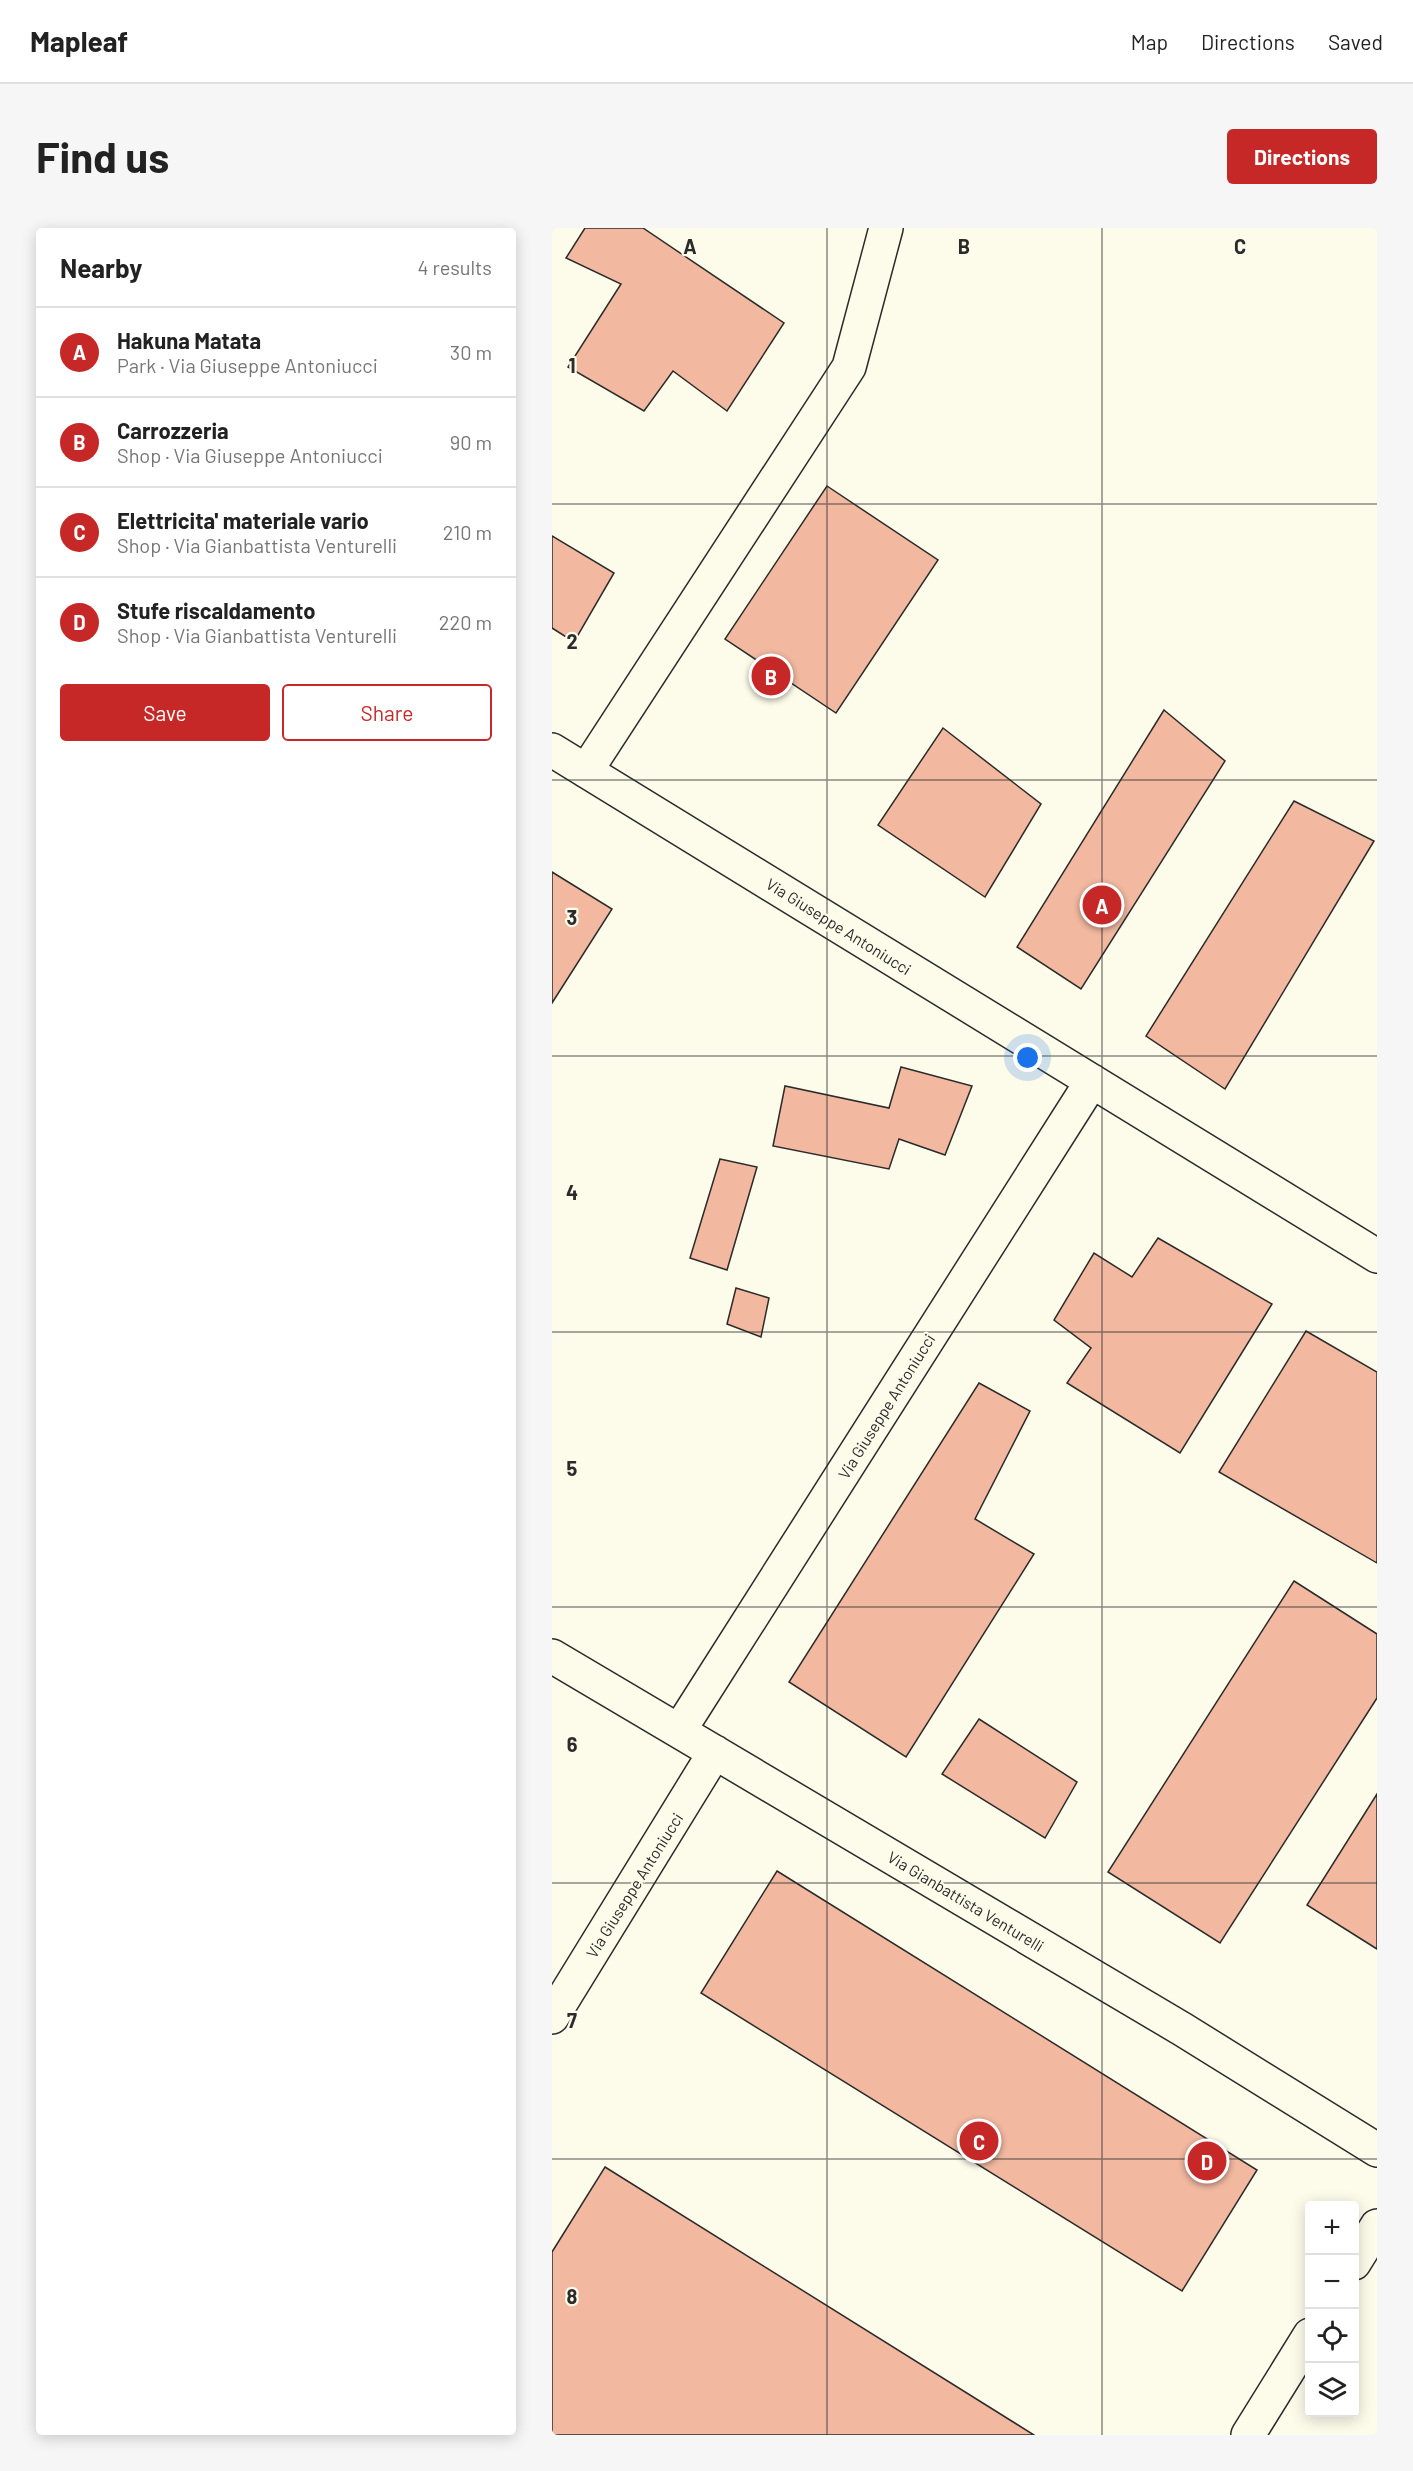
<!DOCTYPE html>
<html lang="en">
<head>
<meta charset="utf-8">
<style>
	:root { --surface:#fff; --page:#f6f6f6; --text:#222; --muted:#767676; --line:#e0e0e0; --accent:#c62828 }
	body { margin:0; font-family:Barlow,sans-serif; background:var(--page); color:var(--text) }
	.controls { position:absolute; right:18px; bottom:18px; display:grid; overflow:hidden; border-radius:6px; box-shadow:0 3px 15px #0003 }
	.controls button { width:54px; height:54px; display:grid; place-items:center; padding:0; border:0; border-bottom:2px solid var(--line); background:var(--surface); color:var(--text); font:30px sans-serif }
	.you { position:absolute; left:476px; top:830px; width:21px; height:21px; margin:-15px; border:4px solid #fff; border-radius:50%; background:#1a73e8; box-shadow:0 0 0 9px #1a73e833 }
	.badge { display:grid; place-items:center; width:39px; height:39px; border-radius:50%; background:var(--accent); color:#fff; font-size:20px; font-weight:700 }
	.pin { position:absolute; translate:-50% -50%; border:3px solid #fff; box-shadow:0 2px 6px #0006 }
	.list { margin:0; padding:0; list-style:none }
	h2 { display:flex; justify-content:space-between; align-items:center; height:78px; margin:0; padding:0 24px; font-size:26px }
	h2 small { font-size:20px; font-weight:400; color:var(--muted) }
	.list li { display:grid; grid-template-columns:39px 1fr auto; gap:18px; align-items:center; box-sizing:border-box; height:90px; padding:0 24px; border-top:2px solid var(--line) }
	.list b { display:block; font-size:22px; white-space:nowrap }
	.list p { margin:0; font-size:20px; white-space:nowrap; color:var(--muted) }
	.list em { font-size:20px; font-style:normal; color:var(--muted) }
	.actions { display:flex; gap:12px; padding:18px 24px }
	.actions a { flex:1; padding:14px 0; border:2px solid var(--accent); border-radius:6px; text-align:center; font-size:21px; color:var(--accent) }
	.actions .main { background:var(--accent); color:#fff }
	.icon { flex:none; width:33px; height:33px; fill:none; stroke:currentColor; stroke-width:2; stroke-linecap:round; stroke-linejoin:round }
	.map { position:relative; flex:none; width:825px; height:2207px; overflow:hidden; border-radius:6px }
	header { display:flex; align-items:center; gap:36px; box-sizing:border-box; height:84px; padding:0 30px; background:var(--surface); border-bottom:2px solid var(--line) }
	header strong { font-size:28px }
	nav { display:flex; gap:33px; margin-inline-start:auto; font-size:21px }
	.intro { display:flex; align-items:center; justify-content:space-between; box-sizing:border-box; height:144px; padding:0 36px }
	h1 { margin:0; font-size:42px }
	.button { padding:15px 27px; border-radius:6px; background:var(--accent); color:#fff; font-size:21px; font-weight:700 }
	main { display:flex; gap:36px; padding:0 36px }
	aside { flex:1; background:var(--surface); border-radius:6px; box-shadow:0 3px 15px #0003 }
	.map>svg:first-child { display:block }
</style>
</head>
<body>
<header>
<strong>Mapleaf</strong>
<nav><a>Map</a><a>Directions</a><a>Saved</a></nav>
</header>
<div class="intro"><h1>Find us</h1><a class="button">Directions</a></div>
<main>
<aside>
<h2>Nearby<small>4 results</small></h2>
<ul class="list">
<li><span class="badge">A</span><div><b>Hakuna Matata</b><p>Park · Via Giuseppe Antoniucci</p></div><em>30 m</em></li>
<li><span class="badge">B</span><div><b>Carrozzeria</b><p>Shop · Via Giuseppe Antoniucci</p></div><em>90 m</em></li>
<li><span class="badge">C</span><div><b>Elettricita' materiale vario</b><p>Shop · Via Gianbattista Venturelli</p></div><em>210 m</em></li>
<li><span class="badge">D</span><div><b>Stufe riscaldamento</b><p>Shop · Via Gianbattista Venturelli</p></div><em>220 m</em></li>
</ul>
<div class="actions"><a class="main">Save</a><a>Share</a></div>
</aside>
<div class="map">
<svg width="825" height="2207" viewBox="0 0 825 2207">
	<rect width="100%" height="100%" fill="#fdfbea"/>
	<path fill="#f2b8a0" stroke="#2b2b2b" stroke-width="1.5" d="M33,0H91L232,95L175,183L121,143L92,183L16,139L69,56L14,30Z
		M275,258L386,332L284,485L173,411Z
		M0,308L62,345L22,414L0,400Z
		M612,482L673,533L529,761L465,719Z
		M391,500L489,576L433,669L326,597Z
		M742,573L822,613L673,861L594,808Z
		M0,644L60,681L0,775Z
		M349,839L420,858L393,927L347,911L337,941L221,918L233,858L337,880Z
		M168,931L205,939L175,1042L138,1030Z
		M606,1010L720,1076L628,1225L515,1155L539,1120L502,1092L542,1025L580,1049Z
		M184,1060L217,1070L209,1109L175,1096Z
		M754,1103L825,1144V1335L667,1244Z
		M427,1155L478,1183L423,1291L482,1326L354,1529L237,1454Z
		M742,1353L825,1406V1470L668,1715L556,1644Z
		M427,1491L525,1554L493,1610L390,1546Z
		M825,1566V1721L755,1677Z
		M225,1643L705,1942L630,2063L149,1765Z
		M53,1939L482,2207H0V2024Z"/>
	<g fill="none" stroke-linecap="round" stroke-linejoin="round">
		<defs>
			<path id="minor" d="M0,522L825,1028
				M34,543L297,139L334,0
				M0,1428L630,1801L825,1922
				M127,1503L540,853
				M0,1789L163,1524
				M802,2035L825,1998
				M696,2207L758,2107"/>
		</defs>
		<use href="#minor" stroke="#2b2b2b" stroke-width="36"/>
		<use href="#minor" stroke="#fdfbea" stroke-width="33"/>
	</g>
	<path fill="none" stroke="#2b2b2b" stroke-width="1.5" stroke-opacity="0.55" d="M275,0V2207M550,0V2207M0,276H825M0,552H825M0,828H825M0,1104H825M0,1379H825M0,1655H825M0,1931H825"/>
	<g text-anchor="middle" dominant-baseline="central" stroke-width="4.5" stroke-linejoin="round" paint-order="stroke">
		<g font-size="16" fill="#2b2b2b" stroke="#fdfbea">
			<text transform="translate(287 698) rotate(32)">Via Giuseppe Antoniucci</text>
			<text transform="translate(334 1178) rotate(-58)">Via Giuseppe Antoniucci</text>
			<text transform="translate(82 1657) rotate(-58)">Via Giuseppe Antoniucci</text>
			<text transform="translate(414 1673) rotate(31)">Via Gianbattista Venturelli</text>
		</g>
	</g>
	<g font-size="20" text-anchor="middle" font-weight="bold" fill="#2b2b2b" stroke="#fdfbea" stroke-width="4.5" stroke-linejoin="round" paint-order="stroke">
		<text x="138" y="26">A</text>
		<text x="412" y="26">B</text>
		<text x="688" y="26">C</text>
		<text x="20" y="145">1</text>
		<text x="20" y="421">2</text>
		<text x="20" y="697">3</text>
		<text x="20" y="972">4</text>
		<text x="20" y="1248">5</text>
		<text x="20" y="1524">6</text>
		<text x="20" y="1800">7</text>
		<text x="20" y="2076">8</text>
	</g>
</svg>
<div class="controls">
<button>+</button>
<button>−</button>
<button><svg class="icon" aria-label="locate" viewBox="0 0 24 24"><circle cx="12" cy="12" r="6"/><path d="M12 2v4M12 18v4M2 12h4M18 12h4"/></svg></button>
<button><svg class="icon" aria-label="layers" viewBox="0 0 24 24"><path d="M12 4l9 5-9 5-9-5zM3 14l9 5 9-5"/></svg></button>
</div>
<div class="you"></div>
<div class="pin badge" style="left:550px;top:677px">A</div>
<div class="pin badge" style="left:219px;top:448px">B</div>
<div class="pin badge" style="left:427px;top:1913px">C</div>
<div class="pin badge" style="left:655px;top:1933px">D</div>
</div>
</main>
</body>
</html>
